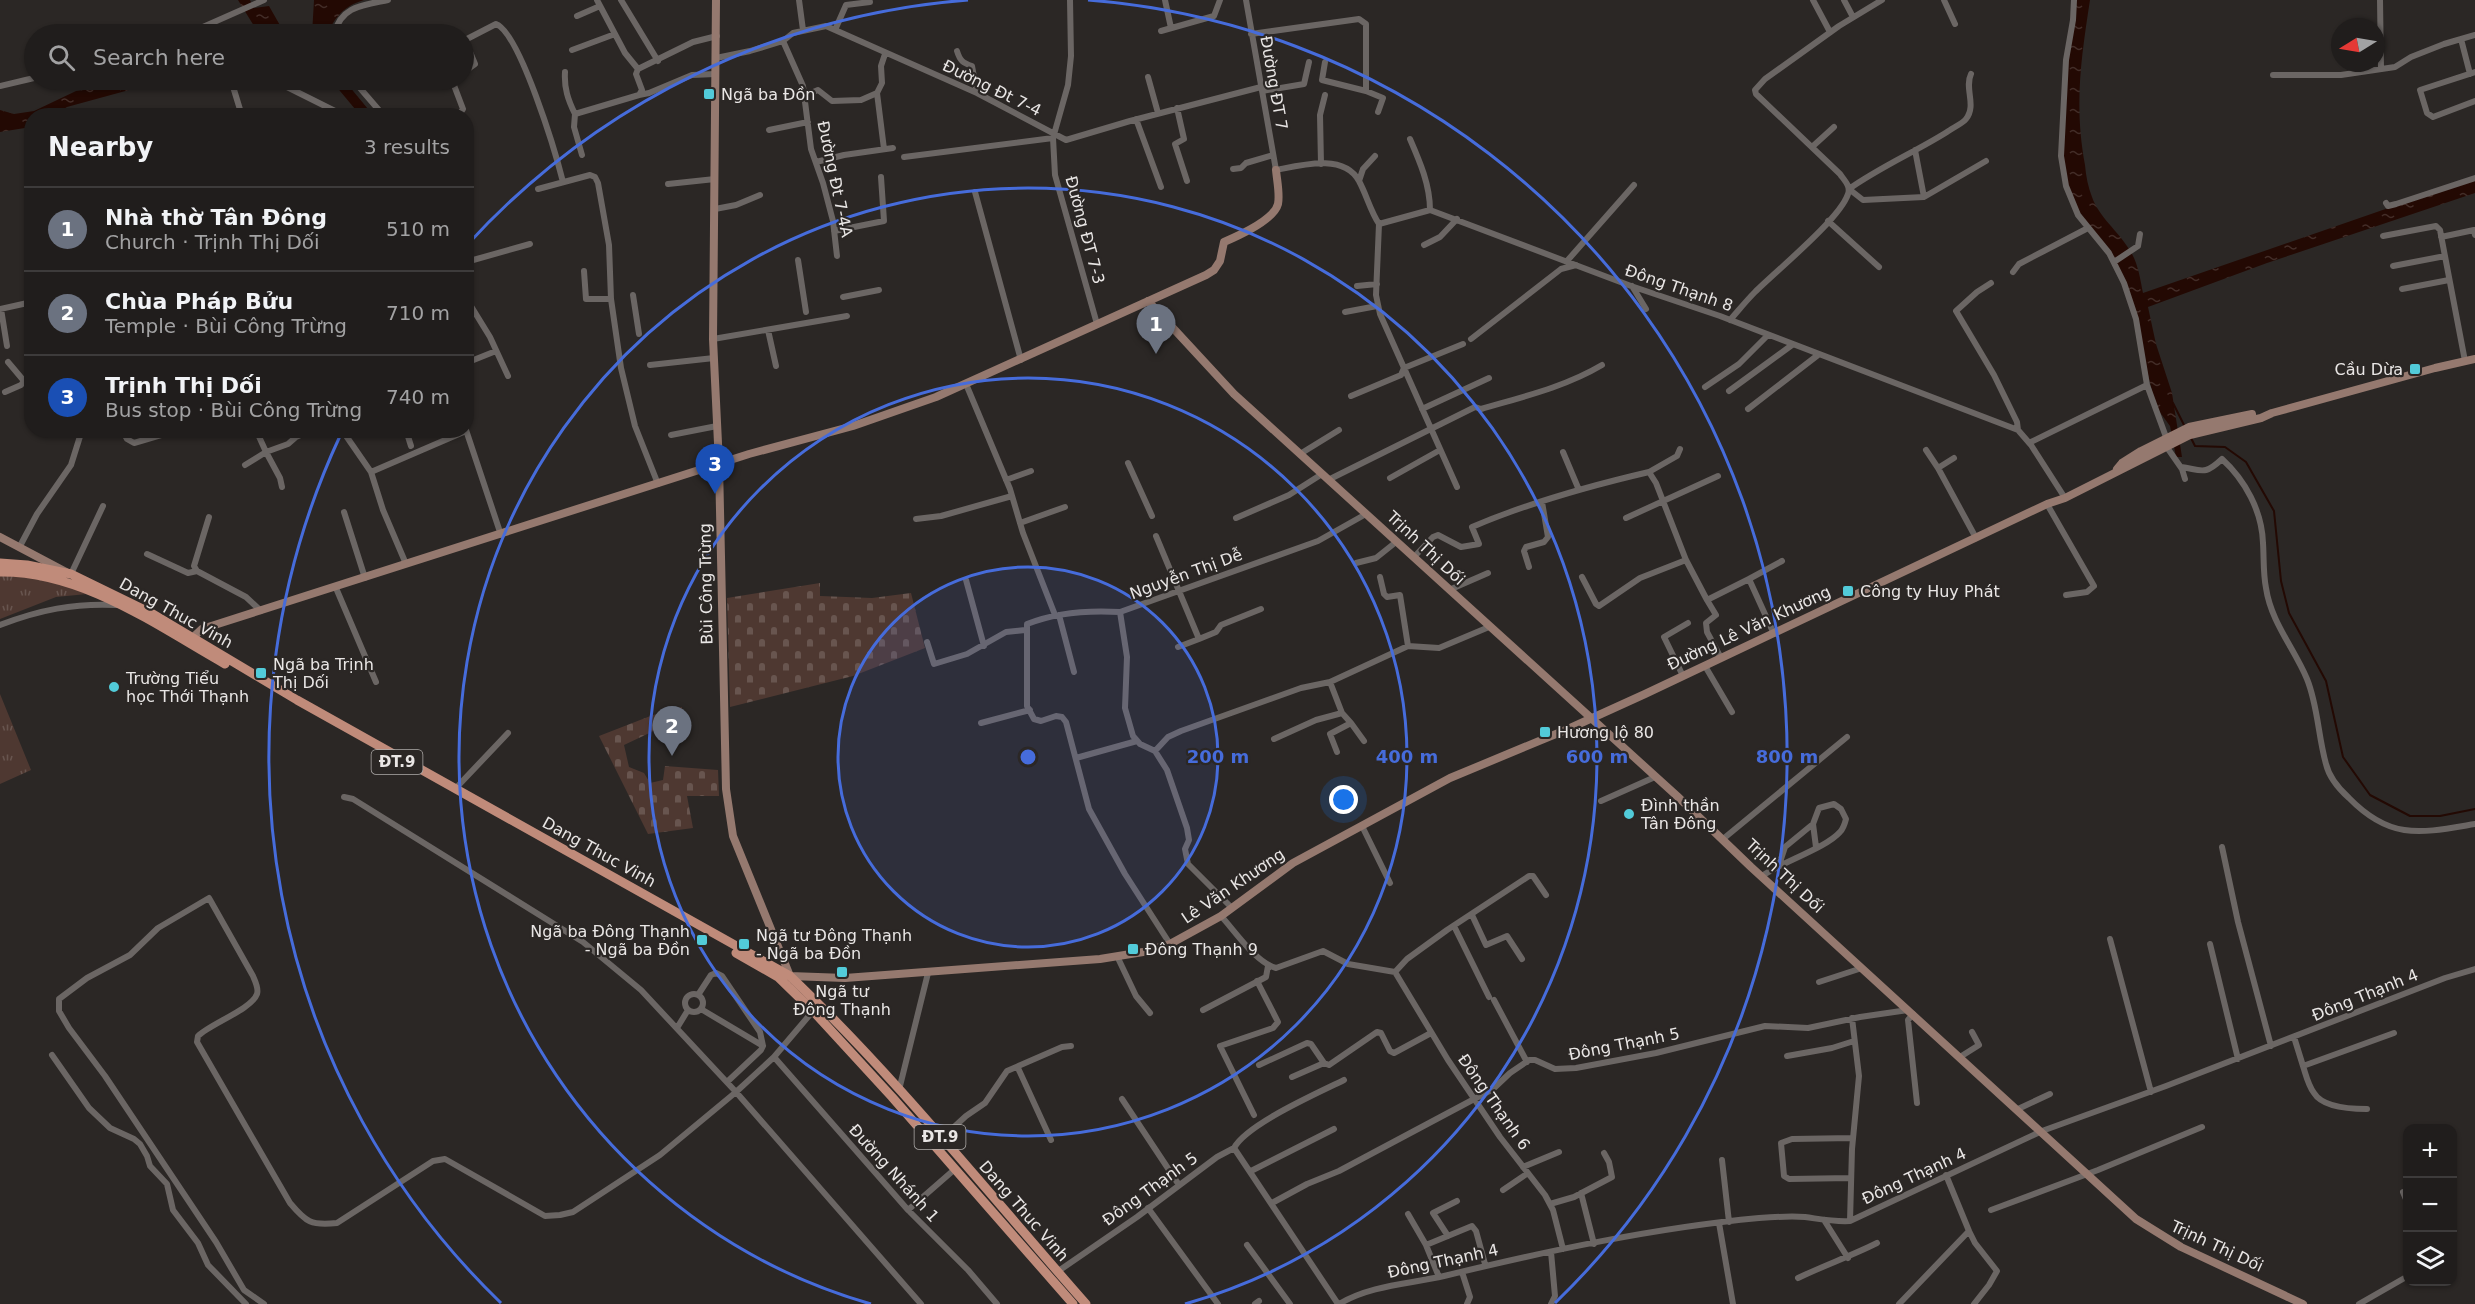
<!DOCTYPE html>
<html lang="en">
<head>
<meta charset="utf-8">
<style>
	:root { --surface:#201d1c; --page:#282625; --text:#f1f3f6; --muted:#a2a2a3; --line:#3d3b3b; --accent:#52cbd9 }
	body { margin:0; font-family:"DejaVu Sans",sans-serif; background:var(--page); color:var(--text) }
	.controls { position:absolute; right:18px; bottom:18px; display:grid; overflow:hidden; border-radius:12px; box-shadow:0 2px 4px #0004 }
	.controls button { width:54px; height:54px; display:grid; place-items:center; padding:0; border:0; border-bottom:2px solid var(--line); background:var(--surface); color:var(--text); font:30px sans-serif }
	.compass { position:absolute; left:2331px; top:18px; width:54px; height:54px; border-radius:50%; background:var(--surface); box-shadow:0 2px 4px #0004; rotate:259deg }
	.you { position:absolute; left:1344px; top:800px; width:21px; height:21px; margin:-15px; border:4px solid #fff; border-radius:50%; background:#1a73e8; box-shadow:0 0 0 9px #1a73e833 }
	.badge { display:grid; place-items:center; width:39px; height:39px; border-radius:50%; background:var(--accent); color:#fff; font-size:20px; font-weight:700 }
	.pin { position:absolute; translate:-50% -50px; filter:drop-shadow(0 2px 3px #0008) }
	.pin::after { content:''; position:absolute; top:32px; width:21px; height:18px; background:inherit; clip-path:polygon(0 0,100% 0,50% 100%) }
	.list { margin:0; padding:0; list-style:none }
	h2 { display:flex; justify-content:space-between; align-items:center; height:78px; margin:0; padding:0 24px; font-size:26px }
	h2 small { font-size:20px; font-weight:400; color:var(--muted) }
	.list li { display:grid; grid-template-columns:39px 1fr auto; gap:18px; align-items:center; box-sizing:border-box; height:84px; padding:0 24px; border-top:2px solid var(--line) }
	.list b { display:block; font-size:22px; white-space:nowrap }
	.list p { margin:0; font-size:20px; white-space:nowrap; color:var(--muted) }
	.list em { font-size:20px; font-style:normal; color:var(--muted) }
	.icon { flex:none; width:33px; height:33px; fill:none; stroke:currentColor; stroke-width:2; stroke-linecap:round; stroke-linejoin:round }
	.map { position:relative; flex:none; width:2475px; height:1304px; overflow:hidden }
	.search { position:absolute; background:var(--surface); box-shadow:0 2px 4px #0004; left:24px; top:24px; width:450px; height:66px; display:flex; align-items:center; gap:15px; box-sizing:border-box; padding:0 21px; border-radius:33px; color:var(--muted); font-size:22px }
	.panel { position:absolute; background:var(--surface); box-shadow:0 2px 4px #0004; left:24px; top:108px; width:450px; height:330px; border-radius:24px }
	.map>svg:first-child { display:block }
</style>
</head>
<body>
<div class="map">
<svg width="2475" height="1304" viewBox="0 0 2475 1304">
	<defs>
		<pattern id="cemetery-stones" width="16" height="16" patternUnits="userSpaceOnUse" patternTransform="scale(1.5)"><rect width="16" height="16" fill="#4e3831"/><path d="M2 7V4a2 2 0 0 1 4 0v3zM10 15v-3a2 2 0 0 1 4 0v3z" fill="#68554f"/></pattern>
		<pattern id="park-tufts" width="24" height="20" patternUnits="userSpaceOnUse" patternTransform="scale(1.5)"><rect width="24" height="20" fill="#4e3831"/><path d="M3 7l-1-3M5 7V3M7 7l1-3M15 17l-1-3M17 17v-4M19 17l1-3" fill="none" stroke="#68554f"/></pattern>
		<pattern id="water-ripples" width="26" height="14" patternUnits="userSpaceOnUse" patternTransform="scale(1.5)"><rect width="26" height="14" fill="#230903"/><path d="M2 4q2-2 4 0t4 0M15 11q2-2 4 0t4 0" fill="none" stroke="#432d28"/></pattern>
	</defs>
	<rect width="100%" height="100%" fill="#2b2725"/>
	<path fill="url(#cemetery-stones)" d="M820,583V596L872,598L911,593L925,648L853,676L730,707L727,598Z
		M682,707L683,724L660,728L624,745L629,767L644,773L650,783L663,780L665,766L718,770L719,796H687L693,828L648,834L599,736L653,715Z"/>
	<path fill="url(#park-tufts)" d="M0,574L53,580L87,594L56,597L0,619Z
		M0,694L31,770L0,784Z"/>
	<path fill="url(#water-ripples)" d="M238,0H250L254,8L269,6L285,34H259Z
		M314,0H364C344,6 336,16 327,34H312Z
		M2072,0H2090C2081,59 2074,106 2085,165C2086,176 2088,187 2092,197C2099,217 2118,231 2129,249C2138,262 2140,278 2143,293L2475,178V193L2267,263L2148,307L2156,344L2172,393L2182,457H2176L2170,426L2156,407L2128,294L2113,256L2104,243L2089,227L2073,201L2063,167L2065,83Z
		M123,80H178L151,84L67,107L54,115L32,116L31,127L0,132V110L14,114L34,111L76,91L92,89Z
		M328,80H344L373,115H360L335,85Z"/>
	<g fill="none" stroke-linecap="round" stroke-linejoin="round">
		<path stroke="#230903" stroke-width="2" d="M2173,403L2184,425
			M2191,438L2195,446L2225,447L2246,462L2274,511L2281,581L2289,613L2326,681L2343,757L2370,795L2410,816H2440L2475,809"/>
		<path stroke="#6b6664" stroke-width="6" d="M597,0L625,53L638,69
			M621,0L658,61
			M799,0L803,30
			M1070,0L1071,56L1068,85L1053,138L1055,175L1097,324
			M1165,0L1171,28
			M1246,0L1276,170C1301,165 1344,153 1359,181C1367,196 1370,210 1379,224L1430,210L1631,286L1720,316L2018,430L2031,445L2065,498
			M1813,0L1830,32
			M1844,0L1853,17
			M1944,0L1955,24
			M2074,0L2073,20L2066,60L2061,156L2066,186L2078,215L2109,253L2124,283L2136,319L2147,385L2166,437
			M2380,0L2381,69
			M577,16L600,6
			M835,30L846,5L870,2
			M1161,31L1214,16L1220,0
			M187,34L264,0
			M334,34C341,6 363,5 388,0
			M1251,34L1359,19L1366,24V91L1383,98L1378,112
			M2461,39L2470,74
			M783,41L803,86L811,149L823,183L833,221L837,256
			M572,50L615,34
			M957,51C960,61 963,63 972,66L977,93
			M716,58L750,51L783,41L793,33L826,26L977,93L1066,140L1130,121L1261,87
			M1325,62L1322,80L1366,91
			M464,72L475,64L465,40L496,24C520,33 556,154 563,182
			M565,72C564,88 568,100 575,114L639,95L642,90L636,74L638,69L693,42L717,36
			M2475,72L2420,90L2427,113L2433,117L2475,101
			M1971,74C1964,88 1977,105 1966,119C1962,124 1952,128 1947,132C1915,152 1880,167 1849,189L1863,200L1924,197L1986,161
			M2273,75H2341L2395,67L2411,57L2444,44L2475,35
			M1148,77L1158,113
			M231,80L242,116
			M273,80L345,116
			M353,80L384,116
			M452,80L463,109L458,116
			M188,85L204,80
			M0,86L34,78
			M803,91L811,93L818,90L832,101L861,100L877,93
			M1262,91L1304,84L1309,62
			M639,95L649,93L692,75L715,74
			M1177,108L1184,139L1175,144L1187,181
			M575,114L574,127L582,155
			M1136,119L1161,187
			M769,130L808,122
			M1410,139C1420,162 1430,185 1430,210
			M1812,147L1834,127
			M884,149L877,93L882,83L881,66L885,54
			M1915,150L1924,197
			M904,157L1053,138
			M816,162L844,155L893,148
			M1321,164L1320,115L1325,95
			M1233,169L1241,168L1246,163L1273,155
			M1359,181L1363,169L1375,156
			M668,184L715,179
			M538,189L590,175L595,177L598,183L609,245L611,299L621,368L635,426L658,484
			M975,192L1021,360
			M2386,203L2388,206L2396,204L2475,178
			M715,209L736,205L760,195
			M1828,221L1879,267
			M1379,224L1376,295L1380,314L1457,487
			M834,231L884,221L881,177
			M2383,236L2436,226L2440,230L2465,361
			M2441,237L2474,230L2475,235
			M1424,245L1440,237L1457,219
			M798,260L806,312
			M1567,261L1634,185
			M466,262L530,244
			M2114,262L2138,246L2140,234
			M2393,266L2445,256
			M584,271L586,299H611
			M2013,272L2019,264L2088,228
			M1991,283L1977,292L1956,311L1994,375L2017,422L2018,430
			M1357,286L1377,284
			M1632,286L1646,309
			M2402,289L2449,280
			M633,295L639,334
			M843,297L879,290
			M466,298L490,337L508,376
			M0,309L32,302
			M1,309L7,346
			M1345,312L1377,306
			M466,316L475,313
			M1730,320C1738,311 1746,301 1755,292C1776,271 1840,219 1848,194C1851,186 1844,180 1840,174L1756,94L1755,90L1765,79L1839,26L1882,0
			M768,330L776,366
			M713,339L847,316
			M1471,339L1561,269L1576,265
			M8,362L24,381
			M466,363L496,351
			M650,365L714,358
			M966,384L1010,489L1023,533L1055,615
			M1705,387L1739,364L1768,335
			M1729,391L1792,345
			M5,392L21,385L24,381L32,384
			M1351,396L1401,375L1404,368L1463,344
			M1422,409L1489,378
			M1748,409L1818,355
			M122,430L127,439L134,443L178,430
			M342,430L371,472L383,510L406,564
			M406,430L411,446
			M466,430L501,535
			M671,435L717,426
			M2029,443L2147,385
			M2166,446L2182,469L2185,479
			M1926,450L1938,468
			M1563,452L1579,490
			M1300,454L1339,430
			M1954,458L1938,468L1976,538
			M1128,463L1152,516
			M245,465L266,452L256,430
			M2181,467C2202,470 2204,476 2222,459C2245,480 2262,511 2263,543C2264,558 2263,573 2266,588C2271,622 2294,648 2307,679C2318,706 2318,736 2326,764C2329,777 2339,789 2349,798C2391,841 2421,833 2475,824
			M371,472L466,431
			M1649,472L1677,456L1680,449
			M1390,478L1440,450
			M1006,480L1031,471
			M1328,480L1475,407L1481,409C1522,397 1565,387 1602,365
			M282,487L280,478L266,452L288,444L296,437L312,430
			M2047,504L2094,586L2087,592L2066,595
			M344,512L365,578
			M209,517L194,566L197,571L246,597L261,611
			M1236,518L1289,495L1322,474
			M1626,518L1718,476
			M916,519L941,516L1012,496
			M1020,523L1065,507
			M1156,536L1199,639L1216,632L1221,625L1261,609
			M20,546L37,514L71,465L82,430
			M147,554L188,573L197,571
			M1414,557L1433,537L1438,535L1461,547L1479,544L1472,527C1528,503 1589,486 1649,472L1656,483L1686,560L1707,600
			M1356,563L1376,558L1396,542
			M1529,567L1524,551L1526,547L1544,542L1548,537L1542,502
			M71,574L103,506
			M1380,577L1384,594L1387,597L1400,595L1408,646
			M1582,577L1596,604L1599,606L1640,578L1686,560
			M966,580L984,646
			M336,588L376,682
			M1449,590L1488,573
			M1120,612L1127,657L1125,708L1133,736L1140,744L1155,751L1167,770L1187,828L1189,840L1185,849L1188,864L1232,908
			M1059,615L1074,672
			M0,625C39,610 74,603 116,605
			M1774,634L1749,579L1782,561
			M927,642L934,664L967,654L1006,632L1025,630
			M1178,647L1199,639
			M1721,658L1707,632L1706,623L1716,615L1707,600L1749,579
			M1705,666L1732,712
			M1683,676L1664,637L1688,623
			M1330,682L1342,713L1351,723L1330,734L1337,752
			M981,723L1030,710
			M1351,723L1364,741
			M1274,739L1316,720L1342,713
			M1155,751L1168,737L1181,731L1301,688L1330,682L1408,646L1439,648L1489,627
			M1076,758L1137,741
			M455,789L508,733
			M344,797L353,799L583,942L641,990L736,1092L921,1304
			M1601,801L1655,777
			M1362,826L1390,883
			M1723,839L1847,737
			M2222,847L2238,922L2271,1046
			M1779,865L1785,847L1813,824
			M1762,876C1782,862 1826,848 1840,832C1843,829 1845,823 1846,819L1841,809L1834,804L1819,808L1813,824L1816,847
			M1472,915L1486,945L1507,936L1522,959
			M1221,916C1235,931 1256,963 1276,968L1323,951L1348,964L1395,972L1407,959L1447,930L1529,876H1533L1546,895
			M1454,926L1489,997
			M2110,939L2151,1092
			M1170,944L1125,874L1089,809L1066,722L1062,717L1056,716L1041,721L1034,719L1027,706V624C1057,612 1087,610 1120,612L1318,541L1366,514
			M2210,944L2238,1059
			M1117,956L1136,996L1150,1013
			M1395,972L1448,1060L1500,1137L1545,1195L1553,1210L1563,1249
			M1819,982L1862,968
			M685 1003a9 9 0 1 1 18 0a9 9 0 1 1-18 0Z
			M698,995L711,975L716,973L722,976L760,1032L763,1046L761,1050L727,1082
			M1494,1000L1527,1062
			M701,1009L763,1046
			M1203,1010L1266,977L1268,966
			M1913,1014L1908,1020L1917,1103
			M677,1028L688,1010
			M2294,1037L2303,1066L2394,1033
			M52,1055L89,1108L110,1128L134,1139L140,1144L147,1156L150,1166L167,1184L173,1210L198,1243L208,1265L246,1304
			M1787,1056L1832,1048L1854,1041
			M774,1057L908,1210L968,1270L997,1304
			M1960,1057L1979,1045L1972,1032
			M1259,1065L1307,1043L1311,1044L1324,1063L1329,1065L1377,1032L1381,1033L1390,1051L1394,1053L1431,1033
			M2303,1066C2306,1075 2308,1085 2314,1093C2323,1108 2352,1109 2367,1109
			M1018,1068L1051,1140
			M1292,1077L1324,1063
			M899,1090L928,973
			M1122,1099L1179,1185
			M2018,1109L2050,1094
			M1254,1115L1220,1046L1273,1028L1278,1022L1257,981
			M941,1139L966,1116L985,1103L1007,1071L1062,1047L1071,1046
			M1234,1148C1247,1124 1318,1093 1344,1080
			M1722,1160L1729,1222
			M1523,1167L1559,1152
			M1251,1171L1334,1129
			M1851,1178L1789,1179L1784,1176L1781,1143L1792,1139L1853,1138
			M1503,1190L1528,1173
			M2403,1192L2408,1204
			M1581,1193L1594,1244
			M1272,1203L1307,1184L1339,1171L1493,1089L1510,1073L1529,1060H1535L1555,1069L1576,1068L1656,1053L1765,1026L1808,1028L1860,1017L1908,1010
			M1550,1204L1574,1197L1612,1177L1609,1162L1604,1153
			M1148,1208L1218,1304
			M908,1210L955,1169
			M1991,1210L2098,1170L2202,1127
			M1408,1214L1426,1245L1439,1277
			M1824,1220L1848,1258
			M1850,1221L1852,1149L1859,1076L1852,1018
			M1719,1223L1733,1304
			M1969,1231L1975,1243L1997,1271L1989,1285L1974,1304
			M1448,1236L1433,1213L1457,1201
			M1247,1245L1290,1304
			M1426,1245L1472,1226L1476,1231L1485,1264
			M1551,1252L1555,1296L1551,1304
			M1057,1272L1137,1217L1217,1157L1234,1148L1338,1304
			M1462,1272L1470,1297L1467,1304
			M1798,1278C1825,1265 1851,1256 1877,1243
			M264,1304L244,1290L216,1242L105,1076L69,1028L59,1011V999L87,978L130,955L158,928L209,898L253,976C255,981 259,988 257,994C252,1009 210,1024 198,1036L197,1042L290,1203C306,1222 311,1226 337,1223L433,1161L445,1159L545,1216L560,1215L573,1212L660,1155L736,1092L774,1057L813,1011
			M1255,1304L1259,1301
			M1339,1304C1371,1285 1409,1284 1444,1276C1547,1251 1653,1228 1759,1218C1773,1217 1790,1216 1805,1217C1820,1219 1834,1222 1850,1221L2042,1131L2166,1086L2445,978L2475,969
			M1899,1304L1969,1231L1946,1175
			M2359,1304L2408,1276"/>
		<path stroke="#95796f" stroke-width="8" d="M716,0L713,339L719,464L726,789L733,836L790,976
			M1148,301L1234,394L1677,796L1751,867L2136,1219L2181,1247L2303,1304
			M2117,469L2122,463L2141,451L2189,427L2252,414
			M0,537L68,573
			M188,642L202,629L749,454L853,426L936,397L1206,275L1214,270L1220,261L1224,242C1238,236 1274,220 1278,204C1280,194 1277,181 1276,170
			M790,976L845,978L1100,959L1143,952L1170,944L1221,916L1293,863L1450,778L1568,729L1645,694L2047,504L2065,498L2190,435L2261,418L2272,413L2435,368L2475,359"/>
		<path stroke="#c08b7a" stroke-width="9" d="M0,563L27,565L71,574L153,614L297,700L790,976C896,1077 989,1194 1086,1304
			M0,572C82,571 156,625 225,664
			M736,953L778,977L813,1011L892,1097L1073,1304"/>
	</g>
	<circle cx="1028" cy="757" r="190" fill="#466cdb" fill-opacity=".12"/>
	<g fill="none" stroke="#466cdb" stroke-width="3">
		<circle cx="1028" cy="757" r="190"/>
		<circle cx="1028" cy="757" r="379"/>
		<path d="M871 1304A569 569 0 1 1 1185 1304"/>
		<path d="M501 1303A759 759 0 0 1 340 436M468 244A759 759 0 0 1 968 0M1088 0A759 759 0 0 1 1555 1303"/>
	</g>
	<g fill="#52cbd9" stroke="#2b2725" stroke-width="2">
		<rect x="703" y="88" width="12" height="12" rx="3"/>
		<rect x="2409" y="363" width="12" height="12" rx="3"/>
		<rect x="1842" y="585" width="12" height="12" rx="3"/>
		<rect x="255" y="667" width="12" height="12" rx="3"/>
		<circle cx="114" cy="687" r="6"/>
		<rect x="1539" y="726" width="12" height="12" rx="3"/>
		<circle cx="1629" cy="814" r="6"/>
		<rect x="696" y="934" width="12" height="12" rx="3"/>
		<rect x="738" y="938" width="12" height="12" rx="3"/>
		<rect x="1127" y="943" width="12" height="12" rx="3"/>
		<rect x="836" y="966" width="12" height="12" rx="3"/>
	</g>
	<g text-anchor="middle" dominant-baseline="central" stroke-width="4.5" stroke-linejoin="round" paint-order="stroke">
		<g fill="#2b2725" stroke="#b0adab" stroke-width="1.5">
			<rect x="371.5" y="750" width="51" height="24" rx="4.5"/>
			<rect x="914.5" y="1125" width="51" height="24" rx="4.5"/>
		</g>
		<g font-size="15" font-weight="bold" fill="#e9e6e5">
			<text x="397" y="762">ĐT.9</text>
			<text x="940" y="1137">ĐT.9</text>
		</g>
		<g font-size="16" fill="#e9e6e5" stroke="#2b2725">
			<text transform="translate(1274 83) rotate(80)">Đường ĐT 7</text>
			<text transform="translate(992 88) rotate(26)">Đường Đt 7-4</text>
			<text transform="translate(835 179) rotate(78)">Đường Đt 7-4A</text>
			<text transform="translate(1085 230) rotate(75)">Đường ĐT 7-3</text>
			<text transform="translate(1679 288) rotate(19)">Đông Thạnh 8</text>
			<text transform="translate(1426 548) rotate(43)">Trịnh Thị Dối</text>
			<text transform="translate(1186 574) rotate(-20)">Nguyễn Thị Dễ</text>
			<text transform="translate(706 584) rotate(-91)">Bùi Công Trừng</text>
			<text transform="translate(176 613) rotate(29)">Dang Thuc Vinh</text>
			<text transform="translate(1749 628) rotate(-25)">Đường Lê Văn Khương</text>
			<text transform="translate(599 852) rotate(29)">Dang Thuc Vinh</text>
			<text transform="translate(1785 876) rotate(43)">Trịnh Thị Dối</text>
			<text transform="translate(1233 886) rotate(-34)">Lê Văn Khương</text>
			<text transform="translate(2365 995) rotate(-22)">Đông Thạnh 4</text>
			<text transform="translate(1624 1044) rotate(-11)">Đông Thạnh 5</text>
			<text transform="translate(1494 1102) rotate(55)">Đông Thạnh 6</text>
			<text transform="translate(894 1173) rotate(48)">Đường Nhánh 1</text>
			<text transform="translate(1914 1176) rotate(-25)">Đông Thạnh 4</text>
			<text transform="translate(1150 1189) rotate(-36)">Đông Thạnh 5</text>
			<text transform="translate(1024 1211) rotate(49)">Dang Thuc Vinh</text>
			<text transform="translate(2217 1246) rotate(25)">Trịnh Thị Dối</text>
			<text transform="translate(1443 1261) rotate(-12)">Đông Thạnh 4</text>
		</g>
		<g font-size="16" fill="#e9e6e5" stroke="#2b2725" text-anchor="start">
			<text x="721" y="94">Ngã ba Đồn</text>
			<text x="2403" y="369" text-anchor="end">Cầu Dừa</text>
			<text x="1860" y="591">Công ty Huy Phát</text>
			<text x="273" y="664">Ngã ba Trịnh<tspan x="273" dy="18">Thị Dối</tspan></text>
			<text x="126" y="678">Trường Tiểu<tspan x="126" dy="18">học Thới Thạnh</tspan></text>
			<text x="1557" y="732">Hương lộ 80</text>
			<text x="1641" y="805">Đình thần<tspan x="1641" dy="18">Tân Đông</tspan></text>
			<text x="690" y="931" text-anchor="end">Ngã ba Đông Thạnh<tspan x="690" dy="18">- Ngã ba Đồn</tspan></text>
			<text x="756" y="935">Ngã tư Đông Thạnh<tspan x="756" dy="18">- Ngã ba Đồn</tspan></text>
			<text x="1145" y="949">Đông Thạnh 9</text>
			<text x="842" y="991" text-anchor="middle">Ngã tư<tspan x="842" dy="18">Đông Thạnh</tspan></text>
		</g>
	</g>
	<circle cx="1028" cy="757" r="9" fill="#466cdb" stroke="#2b2725" stroke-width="3"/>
	<g font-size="18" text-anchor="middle" font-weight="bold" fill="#466cdb" stroke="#2b2725" stroke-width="4.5" stroke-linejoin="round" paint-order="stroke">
		<text x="1218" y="763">200 m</text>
		<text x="1407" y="763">400 m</text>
		<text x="1597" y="763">600 m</text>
		<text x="1787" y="763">800 m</text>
	</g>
</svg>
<div class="controls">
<button>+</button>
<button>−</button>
<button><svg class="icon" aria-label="layers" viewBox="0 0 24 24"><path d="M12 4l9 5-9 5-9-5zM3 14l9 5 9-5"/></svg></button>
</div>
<svg class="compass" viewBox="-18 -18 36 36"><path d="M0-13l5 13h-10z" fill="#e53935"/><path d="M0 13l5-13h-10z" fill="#a2a2a3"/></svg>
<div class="you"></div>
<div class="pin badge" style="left:1156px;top:354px;background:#6b7280">1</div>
<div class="pin badge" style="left:672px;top:756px;background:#6b7280">2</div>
<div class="pin badge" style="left:715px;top:494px;background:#1a4fb4">3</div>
<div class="search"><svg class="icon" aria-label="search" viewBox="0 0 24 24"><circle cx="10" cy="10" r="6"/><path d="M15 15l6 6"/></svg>Search here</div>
<section class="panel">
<h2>Nearby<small>3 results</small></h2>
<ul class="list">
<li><span class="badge" style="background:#6b7280">1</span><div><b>Nhà thờ Tân Đông</b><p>Church · Trịnh Thị Dối</p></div><em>510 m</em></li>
<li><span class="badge" style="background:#6b7280">2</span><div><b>Chùa Pháp Bửu</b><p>Temple · Bùi Công Trừng</p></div><em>710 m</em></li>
<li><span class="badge" style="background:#1a4fb4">3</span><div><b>Trịnh Thị Dối</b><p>Bus stop · Bùi Công Trừng</p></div><em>740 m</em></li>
</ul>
</section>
</div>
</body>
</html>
